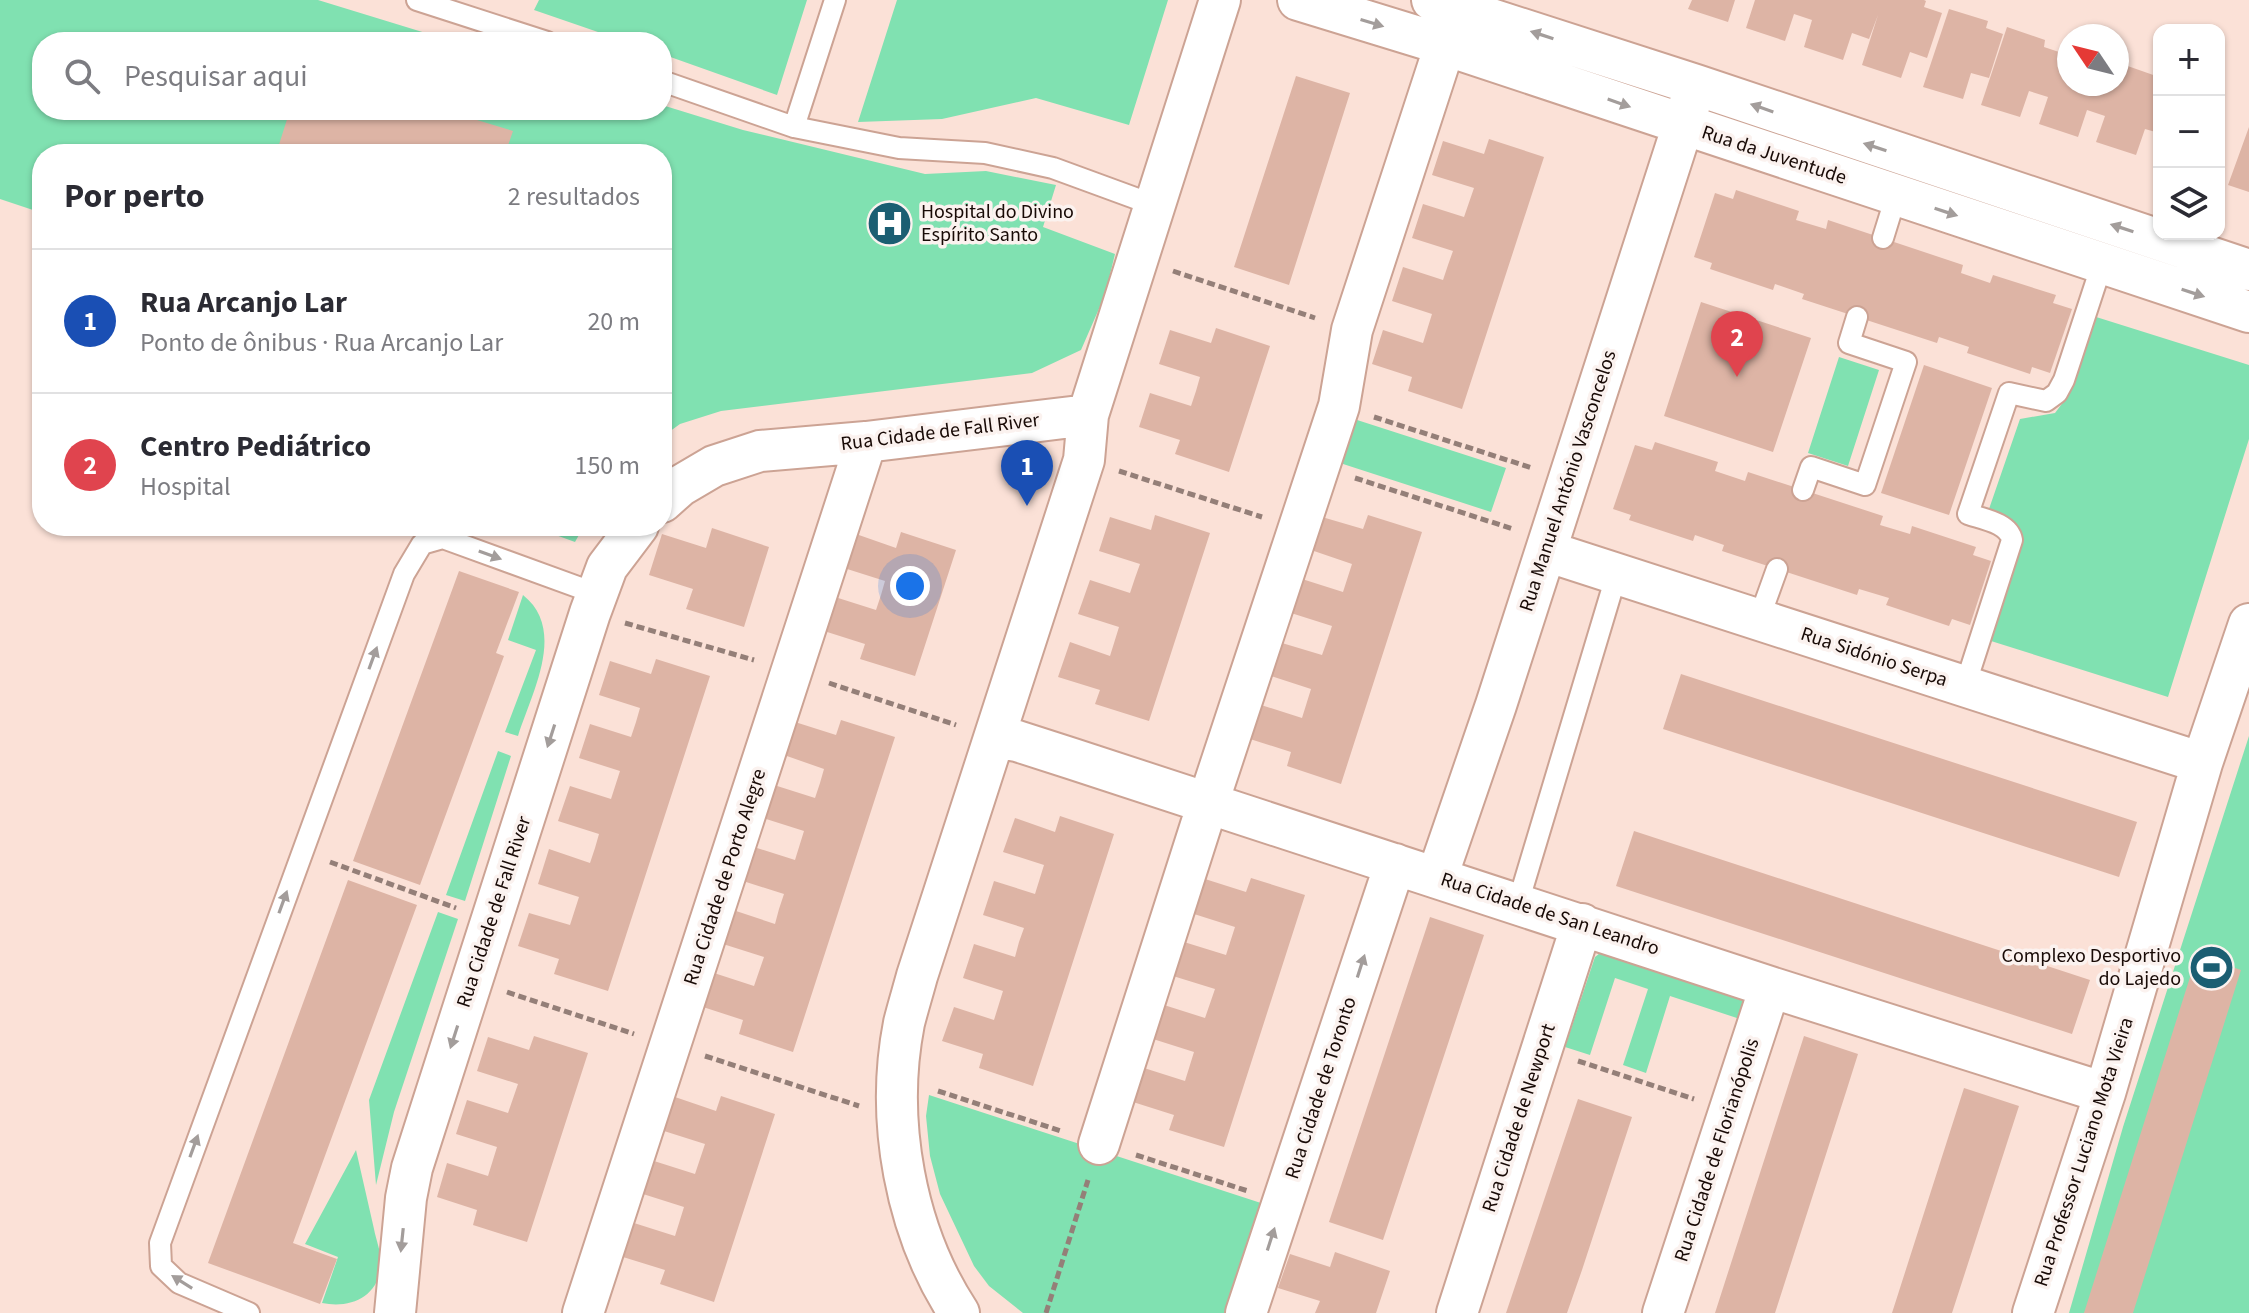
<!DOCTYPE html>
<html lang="pt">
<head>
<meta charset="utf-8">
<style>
	:root { --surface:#fff; --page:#f7f7f7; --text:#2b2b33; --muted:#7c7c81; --line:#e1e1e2; --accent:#ea580c }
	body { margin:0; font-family:"Source Sans 3",sans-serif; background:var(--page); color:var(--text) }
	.controls { position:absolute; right:24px; top:24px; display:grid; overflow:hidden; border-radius:16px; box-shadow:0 2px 6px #0004 }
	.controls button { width:72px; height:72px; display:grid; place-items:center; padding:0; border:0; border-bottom:2px solid var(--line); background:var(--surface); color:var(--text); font:40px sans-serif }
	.compass { position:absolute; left:2057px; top:24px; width:72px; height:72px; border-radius:50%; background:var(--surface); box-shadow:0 2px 6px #0004; rotate:305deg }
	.you { position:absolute; left:910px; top:586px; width:28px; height:28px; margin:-20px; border:6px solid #fff; border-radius:50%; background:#1a73e8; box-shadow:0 0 0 12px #1a73e833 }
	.badge { display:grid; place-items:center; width:52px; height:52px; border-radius:50%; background:var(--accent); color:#fff; font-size:26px; font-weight:700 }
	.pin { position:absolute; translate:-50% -66px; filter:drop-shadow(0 2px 4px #0008) }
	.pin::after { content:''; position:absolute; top:42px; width:28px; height:24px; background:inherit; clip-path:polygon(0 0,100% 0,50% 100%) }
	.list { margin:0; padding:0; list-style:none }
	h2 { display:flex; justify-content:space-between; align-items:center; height:104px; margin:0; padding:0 32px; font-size:34px }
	h2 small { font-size:26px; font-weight:400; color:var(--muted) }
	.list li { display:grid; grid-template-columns:52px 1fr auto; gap:24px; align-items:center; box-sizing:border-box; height:144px; padding:0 32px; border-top:2px solid var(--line) }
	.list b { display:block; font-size:30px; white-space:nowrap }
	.list p { margin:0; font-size:26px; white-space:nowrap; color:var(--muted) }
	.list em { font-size:26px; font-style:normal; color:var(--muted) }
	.icon { flex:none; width:44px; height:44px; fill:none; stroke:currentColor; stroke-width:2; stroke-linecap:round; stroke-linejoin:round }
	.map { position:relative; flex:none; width:2249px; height:1313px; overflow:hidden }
	.search { position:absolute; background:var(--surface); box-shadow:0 2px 6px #0004; left:32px; top:32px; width:640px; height:88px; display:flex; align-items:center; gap:20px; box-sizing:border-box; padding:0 28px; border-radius:32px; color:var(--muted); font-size:30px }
	.panel { position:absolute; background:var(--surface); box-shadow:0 2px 6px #0004; left:32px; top:144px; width:640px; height:392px; border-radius:32px }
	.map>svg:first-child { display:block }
</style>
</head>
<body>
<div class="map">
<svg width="2249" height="1313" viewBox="0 0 2249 1313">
	<rect width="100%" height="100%" fill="#fbe1d7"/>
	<path fill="#80e1b1" d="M0,0H318L455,42H42V110H662V105L743,130L925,174L986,171L1056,185L1043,227L1115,254L1105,295L1081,350L1032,373L721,411L680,424L662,437V154H42V213L0,199Z
		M539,0H807L777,95L662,54V42H627L534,10Z
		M897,0H1168L1129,125L1036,98L942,119L858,122Z
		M2093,316L2249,365V439L2168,697L1991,641L2023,540L2020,530L1991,514L1989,509L2020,419L2055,413L2067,397Z
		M1839,357L1879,370L1848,466L1808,453Z
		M1354,419L1506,468L1491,512L1340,463Z
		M531,526H584L575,542Z
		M523,595C567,630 532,692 518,736L505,732L536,650L508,640Z
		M2249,736V1313H2069L2123,1127Z
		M498,751L511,756L465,901L446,895Z
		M438,912L458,919L394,1112L376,1185L369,1100Z
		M1604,950L1746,1000L1743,1020L1670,996L1646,1073L1623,1065L1648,989L1615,978L1590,1055L1565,1047L1595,957Z
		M929,1095L1264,1204L1225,1313H1023L989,1286L974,1266L940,1194L930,1156L926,1116Z
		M356,1150C362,1176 368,1203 374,1229C376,1240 382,1254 381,1266C378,1297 350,1309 322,1303L338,1257L305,1244Z"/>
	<path fill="#ddb4a5" d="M1692,0H1735L1728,22L1688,9Z
		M1755,0H1924L1926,1L1924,7L1942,13L1927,58L1910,52L1901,78L1862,65L1878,15L1869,39L1852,33L1843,60L1804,47L1812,20L1794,14L1785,41L1746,28Z
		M1949,9L1988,21L1986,28L2003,34L1989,78L1971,73L1963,99L1923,87Z
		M2007,27L2045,40L2044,47L2062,53L2064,46L2069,48V84H2117V71H2119L2122,64L2159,77V133L2145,129L2136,155L2096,142L2105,116L2087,110L2078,137L2039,124L2048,97L2029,91L2020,117L1981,105Z
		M1296,76L1350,93L1289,285L1234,267Z
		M290,110H444L513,131L505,154H276Z
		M2249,127V192L2228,185Z
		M1489,139L1544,157L1462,409L1408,391L1412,377L1372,364L1383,330L1423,343L1432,314L1392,301L1403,267L1443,280L1448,265L1453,251L1412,238L1423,204L1464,217L1474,188L1432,175L1443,141L1484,154Z
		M1736,190L1799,211L1796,220L1826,229L1828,220L1963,265L1961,273L1990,283L1993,275L2056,295L2053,303L2072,309L2050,373L2032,367L2030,374L1967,353L1969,347L1939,337L1937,343L1802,299L1804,294L1775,284L1773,290L1710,269L1712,263L1694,257L1715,193L1733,199Z
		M1701,302L1811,338L1773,452L1664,416Z
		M1216,328L1270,346L1229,472L1175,454L1180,440L1139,427L1150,393L1191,406L1196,391L1200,377L1159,364L1170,330L1211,343Z
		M1924,365L1992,388L1949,515L1881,493Z
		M1655,442L1718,462L1715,471L1745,481L1748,472L1883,516L1880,525L1910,534L1912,526L1976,547L1973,555L1991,561L1970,625L1952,619L1949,626L1886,605L1889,598L1859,589L1857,595L1722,551L1724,545L1695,535L1693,541L1629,520L1631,515L1613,509L1635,445L1652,450Z
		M1155,515L1210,533L1149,721L1095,704L1100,690L1058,677L1070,642L1110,656L1119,627L1078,614L1090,580L1130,593L1135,578L1140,564L1099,551L1110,517L1151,530Z
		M1368,515L1422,532L1341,784L1287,766L1291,752L1250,739L1261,705L1302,718L1311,689L1271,676L1282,643L1322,655L1327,641L1332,626L1291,613L1302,579L1343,592L1352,564L1311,550L1322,517L1363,529Z
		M712,528L769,547L744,627L686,609L693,589L649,575L662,534L706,548Z
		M901,532L956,550L915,676L860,659L865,644L824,631L835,597L876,610L881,595L885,581L844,568L856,534L896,548Z
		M459,571L519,592L496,653L504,656L420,885L353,861Z
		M656,659L710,676L608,991L554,974L559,959L518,946L529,913L570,925L579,897L538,884L549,849L590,863L595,848L599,834L558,821L570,786L611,799L620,771L579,758L590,724L631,737L636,722L640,708L599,695L610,661L651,674Z
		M1681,674L2137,822L2119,877L1663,729Z
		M841,720L895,737L793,1052L739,1034L743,1020L703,1007L714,973L754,986L764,957L723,944L733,910L775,924L779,909L784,894L743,881L754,847L795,860L804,831L763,818L774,785L815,798L820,783L824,769L784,755L795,722L836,735Z
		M1060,816L1114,834L1033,1086L979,1068L983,1054L942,1041L954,1007L994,1020L1003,991L963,978L974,944L1015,957L1019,942L1024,928L983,915L994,881L1035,894L1044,865L1003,852L1015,818L1055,832Z
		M1634,831L2090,980L2072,1034L1616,886Z
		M1251,878L1305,895L1224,1147L1169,1130L1174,1115L1133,1102L1144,1068L1185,1081L1194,1052L1153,1039L1164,1005L1205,1018L1215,989L1173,976L1184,942L1226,955L1235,927L1194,914L1205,879L1246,892Z
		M348,880L417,905L293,1243L337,1259L320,1304L208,1263Z
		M1430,917L1484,935L1383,1240L1329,1222Z
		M2197,955L2241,970L2133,1313H2084Z
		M534,1036L588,1053L527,1242L473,1225L477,1210L437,1197L447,1163L488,1176L497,1147L456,1134L467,1100L508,1113L518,1084L477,1071L488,1037L529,1050Z
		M1804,1036L1858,1054L1846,1092L1775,1313H1715Z
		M1964,1088L2019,1106L2007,1143L1952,1313H1892Z
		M721,1096L775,1114L714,1302L660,1284L665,1270L623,1257L634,1223L675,1236L684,1207L643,1194L654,1161L695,1174L705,1144L664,1131L675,1097L716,1111Z
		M1578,1099L1632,1117L1582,1270L1567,1313H1506Z
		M1335,1252L1390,1271L1376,1313H1315L1320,1301L1278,1288L1290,1254L1330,1267Z"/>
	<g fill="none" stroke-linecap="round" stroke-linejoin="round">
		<defs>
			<path id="lane" d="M417,0L547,42
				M662,81L794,127L899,148L985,153L1053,168L1154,205
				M794,127L835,0
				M1883,238L1896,196
				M1803,490L1811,467L1865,485L1906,362L1849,343L1857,317
				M1759,619L1777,569
				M1965,686L2012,540C2009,523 1983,519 1968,514L2009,393L2046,401L2057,393L2064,380L2102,264
				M1518,903L1617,573
				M249,1313L179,1283L161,1266L160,1243L404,574L422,544L443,538L597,594"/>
			<path id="street" d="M1298,0L1445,45L2249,312
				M1432,0L1696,85L2249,270
				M662,502L680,486L714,466L760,451L866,442L1088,415
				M1546,551L2202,763
				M995,737L1017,741L1073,759L1770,987L2105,1093
				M1437,877L1496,705L1691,100
				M1099,1144L1208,803L1339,406L1352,330L1445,45
				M395,1313L406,1198L412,1168L590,613L607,567L638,526
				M583,1313L866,442
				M959,1313C905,1231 885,1120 904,1023C908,1007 913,991 917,976L1084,460L1088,415L1220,0
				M1246,1313L1395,864
				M1457,1313L1582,924
				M1663,1313L1770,987
				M2033,1313L2105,1093L2202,763L2249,624"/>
		</defs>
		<use href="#lane" stroke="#cca394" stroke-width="24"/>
		<use href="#street" stroke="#cca394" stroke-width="44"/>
		<path stroke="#947f78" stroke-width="5" stroke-dasharray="8 4" stroke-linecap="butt" d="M1173,271L1315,318
			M1374,417L1532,468
			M1119,471L1262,517
			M1355,478L1513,529
			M625,623L754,660
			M829,683L956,725
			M330,862L456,908
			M507,992L634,1034
			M705,1056L859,1106
			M1578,1061L1694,1099
			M938,1091L1061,1131
			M1136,1155L1248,1191
			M1046,1313L1088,1180"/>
		<use href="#lane" stroke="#fff" stroke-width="20"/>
		<use href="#street" stroke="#fff" stroke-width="40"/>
	</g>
	<defs><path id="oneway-solid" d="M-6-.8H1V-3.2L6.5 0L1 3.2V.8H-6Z" transform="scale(2)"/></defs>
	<g fill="#a39d9b">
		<use href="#oneway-solid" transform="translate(1372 23) rotate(17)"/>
		<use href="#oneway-solid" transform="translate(1542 35) rotate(-162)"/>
		<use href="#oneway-solid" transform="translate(1619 103) rotate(19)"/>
		<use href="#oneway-solid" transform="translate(1762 108) rotate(-161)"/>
		<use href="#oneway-solid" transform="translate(1875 147) rotate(-162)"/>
		<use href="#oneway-solid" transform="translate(1946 212) rotate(18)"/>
		<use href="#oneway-solid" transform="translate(2122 228) rotate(-162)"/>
		<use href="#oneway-solid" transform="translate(2193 293) rotate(18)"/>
		<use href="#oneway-solid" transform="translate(490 555) rotate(20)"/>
		<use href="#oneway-solid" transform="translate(373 658) rotate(-70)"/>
		<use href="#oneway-solid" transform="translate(551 736) rotate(108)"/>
		<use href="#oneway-solid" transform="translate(283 902) rotate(-70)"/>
		<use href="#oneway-solid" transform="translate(1361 966) rotate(-72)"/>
		<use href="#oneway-solid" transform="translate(454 1037) rotate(108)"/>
		<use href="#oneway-solid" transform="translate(194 1146) rotate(-70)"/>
		<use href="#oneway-solid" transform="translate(1271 1239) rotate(-72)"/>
		<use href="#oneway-solid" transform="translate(402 1240) rotate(96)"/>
		<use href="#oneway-solid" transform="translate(182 1282) rotate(-148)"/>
	</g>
	<defs>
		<symbol id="hospital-disc" viewBox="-11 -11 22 22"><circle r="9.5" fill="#1b5e72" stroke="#fbf2ef"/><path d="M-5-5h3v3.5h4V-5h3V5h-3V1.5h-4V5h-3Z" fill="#fff"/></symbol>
		<symbol id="stadium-disc" viewBox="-11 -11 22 22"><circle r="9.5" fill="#1b5e72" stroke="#fbf2ef"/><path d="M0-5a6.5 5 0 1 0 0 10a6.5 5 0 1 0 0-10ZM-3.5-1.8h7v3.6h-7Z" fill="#fff"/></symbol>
	</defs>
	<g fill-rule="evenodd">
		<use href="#hospital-disc" x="864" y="198" width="51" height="51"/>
		<use href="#stadium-disc" x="2186" y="942" width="51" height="51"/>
	</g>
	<g text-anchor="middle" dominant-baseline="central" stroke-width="7" stroke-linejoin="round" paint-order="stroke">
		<g font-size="20" fill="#180a06" stroke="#fbf2ef">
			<text transform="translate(1774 155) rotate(18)">Rua da Juventude</text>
			<text transform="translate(940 432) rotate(-7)">Rua Cidade de Fall River</text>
			<text transform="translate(1568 481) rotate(-72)">Rua Manuel António Vasconcelos</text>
			<text transform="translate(1874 657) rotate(18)">Rua Sidónio Serpa</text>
			<text transform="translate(725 877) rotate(-72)">Rua Cidade de Porto Alegre</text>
			<text transform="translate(494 912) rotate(-72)">Rua Cidade de Fall River</text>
			<text transform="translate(1550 914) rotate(18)">Rua Cidade de San Leandro</text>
			<text transform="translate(1321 1088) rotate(-72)">Rua Cidade de Toronto</text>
			<text transform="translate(1519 1118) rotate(-72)">Rua Cidade de Newport</text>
			<text transform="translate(1717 1150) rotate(-72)">Rua Cidade de Florianópolis</text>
			<text transform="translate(2084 1152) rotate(-72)">Rua Professor Luciano Mota Vieira</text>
		</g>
		<g font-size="20" fill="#180a06" stroke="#fbf2ef" text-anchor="start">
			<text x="921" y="212">Hospital do Divino<tspan x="921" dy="23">Espírito Santo</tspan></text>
			<text x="2181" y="956" text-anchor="end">Complexo Desportivo<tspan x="2181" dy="23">do Lajedo</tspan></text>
		</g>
	</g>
</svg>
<div class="controls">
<button>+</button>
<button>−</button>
<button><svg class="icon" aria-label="layers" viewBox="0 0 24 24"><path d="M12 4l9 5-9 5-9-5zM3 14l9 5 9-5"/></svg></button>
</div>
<svg class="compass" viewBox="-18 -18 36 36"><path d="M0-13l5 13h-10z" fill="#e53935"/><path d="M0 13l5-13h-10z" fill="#7c7c81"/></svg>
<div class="you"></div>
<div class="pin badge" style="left:1027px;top:506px;background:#1a4fb4">1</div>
<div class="pin badge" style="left:1737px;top:377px;background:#e0444e">2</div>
<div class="search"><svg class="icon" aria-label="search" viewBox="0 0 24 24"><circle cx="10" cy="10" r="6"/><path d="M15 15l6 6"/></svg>Pesquisar aqui</div>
<section class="panel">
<h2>Por perto<small>2 resultados</small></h2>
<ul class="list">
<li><span class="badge" style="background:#1a4fb4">1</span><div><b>Rua Arcanjo Lar</b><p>Ponto de ônibus · Rua Arcanjo Lar</p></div><em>20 m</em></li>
<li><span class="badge" style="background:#e0444e">2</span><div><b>Centro Pediátrico</b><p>Hospital</p></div><em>150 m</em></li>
</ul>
</section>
</div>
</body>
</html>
